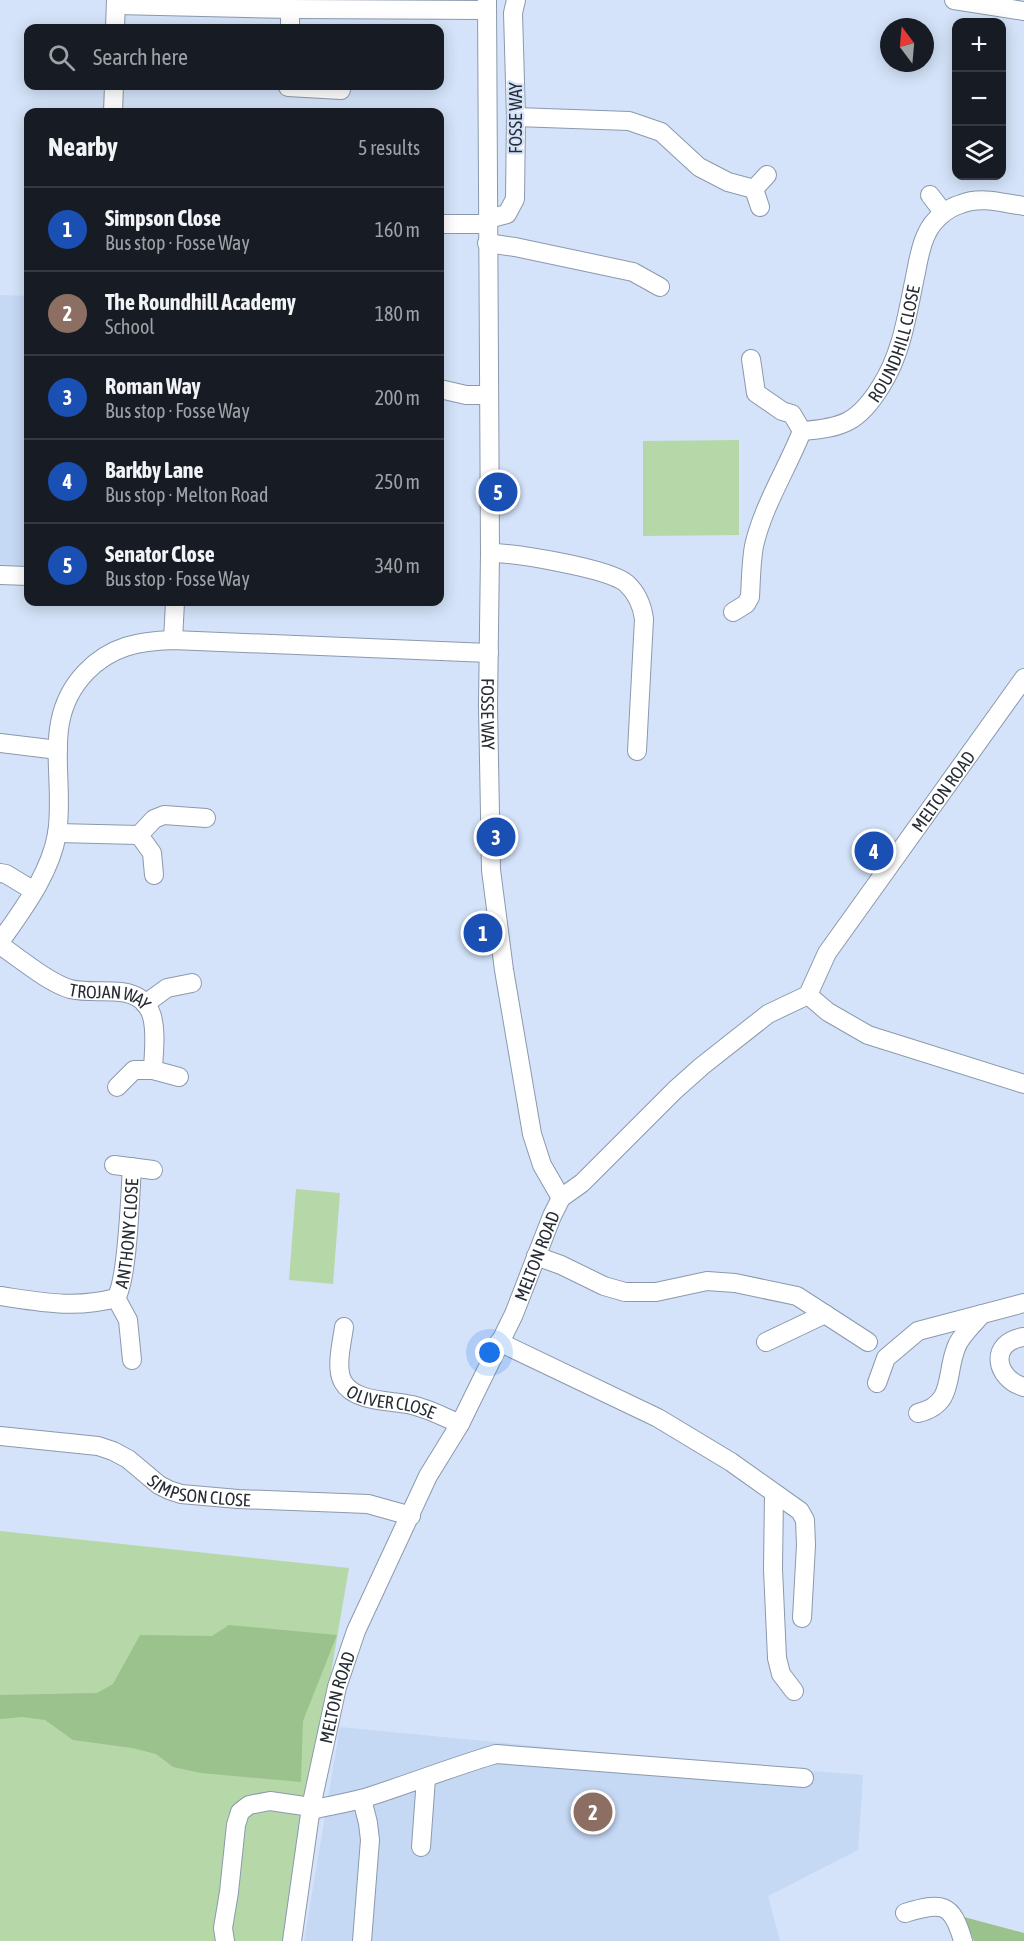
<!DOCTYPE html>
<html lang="en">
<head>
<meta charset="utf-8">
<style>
	:root { --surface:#171b24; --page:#20242c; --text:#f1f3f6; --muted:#9ea1a6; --line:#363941; --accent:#d93025 }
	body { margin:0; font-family:"Asap Condensed",sans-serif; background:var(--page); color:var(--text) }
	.controls { position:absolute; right:18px; top:18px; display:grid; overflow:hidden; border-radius:12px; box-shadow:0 3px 15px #0003 }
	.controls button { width:54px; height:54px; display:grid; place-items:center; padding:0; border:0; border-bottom:2px solid var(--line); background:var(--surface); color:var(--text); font:30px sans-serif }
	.compass { position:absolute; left:880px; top:18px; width:54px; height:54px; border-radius:50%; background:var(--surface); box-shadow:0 3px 15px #0003; rotate:344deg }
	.you { position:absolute; left:490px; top:1353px; width:21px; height:21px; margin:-15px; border:4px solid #fff; border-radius:50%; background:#1a73e8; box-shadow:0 0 0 9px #1a73e833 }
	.badge { display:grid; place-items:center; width:39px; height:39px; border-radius:50%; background:var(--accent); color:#fff; font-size:20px; font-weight:700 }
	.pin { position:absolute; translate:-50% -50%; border:3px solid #fff; box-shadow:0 2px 6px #0006 }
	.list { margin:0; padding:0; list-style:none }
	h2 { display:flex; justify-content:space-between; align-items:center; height:78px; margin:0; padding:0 24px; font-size:26px }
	h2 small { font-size:20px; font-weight:400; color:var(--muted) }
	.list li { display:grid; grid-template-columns:39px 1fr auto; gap:18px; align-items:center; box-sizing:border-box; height:84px; padding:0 24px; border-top:2px solid var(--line) }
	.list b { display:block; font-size:22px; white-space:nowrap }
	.list p { margin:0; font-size:20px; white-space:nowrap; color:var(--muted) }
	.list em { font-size:20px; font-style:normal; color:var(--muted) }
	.icon { flex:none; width:33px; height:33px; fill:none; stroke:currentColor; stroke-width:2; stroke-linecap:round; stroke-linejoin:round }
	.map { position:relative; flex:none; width:1024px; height:1941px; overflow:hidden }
	.search { position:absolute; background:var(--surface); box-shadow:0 3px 15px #0003; left:24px; top:24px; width:420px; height:66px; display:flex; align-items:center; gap:15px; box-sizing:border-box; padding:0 21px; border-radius:12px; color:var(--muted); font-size:22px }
	.panel { position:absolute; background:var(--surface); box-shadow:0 3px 15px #0003; left:24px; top:108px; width:420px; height:498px; border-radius:12px }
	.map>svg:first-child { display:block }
</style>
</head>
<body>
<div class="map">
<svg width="1024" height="1941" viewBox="0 0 1024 1941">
	<rect width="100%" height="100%" fill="#d4e3f9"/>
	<path fill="#c5d8f4" d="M0,295L28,296V572L0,571Z
		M340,1727L734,1765L863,1775L858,1850L768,1896L780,1941H304Z"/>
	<path fill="#b6d8a9" d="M739,440V535L643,536V441Z
		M296,1189L340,1193L333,1284L289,1280Z
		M0,1531L349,1568L285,1941H0Z"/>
	<path fill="#9bc18c" d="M229,1625L337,1635L303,1721L301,1782L201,1773L173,1767L156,1754L132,1748L73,1740L45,1720L22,1717L0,1719V1695L97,1693L113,1684L140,1635L212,1636Z
		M964,1917L1024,1933V1941H974Z"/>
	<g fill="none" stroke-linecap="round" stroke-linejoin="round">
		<defs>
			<g id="minor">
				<path id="s1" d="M487,0L490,553L488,705L491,870L504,970L532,1134L542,1165L561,1198"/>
				<path d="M954,0L1024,11"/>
				<path d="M116,5L290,9L487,10"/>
				<path d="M115,28L116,0"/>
				<path d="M290,28V9"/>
				<path d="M288,86V87L341,90"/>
				<path d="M113,112L114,86"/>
				<path d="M516,117L629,121L661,132L699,167L728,182L754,189L767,175"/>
				<path d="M754,189L760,207"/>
				<path d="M930,195L943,212"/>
				<path d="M488,219L507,214L515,199L516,117L513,13L516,0"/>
				<path d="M440,224H488"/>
				<path d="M487,243L515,247L633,272L660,287"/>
				<path d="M440,389L466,395H488"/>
				<path id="s2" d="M802,431C843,428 859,422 881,386C902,353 907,315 915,277C918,263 920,246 927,233C933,220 947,208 961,204C981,196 1003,203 1024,206"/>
				<path d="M490,553C515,553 607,568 626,583C637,593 642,604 644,619L637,751"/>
				<path d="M0,575L28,576"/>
				<path d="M733,612L746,604L750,597C751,580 751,562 754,546C763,506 787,469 802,431L792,414L782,411L756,393L751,359"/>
				<path d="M173,640L175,602"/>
				<path d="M0,743L58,750"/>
				<path d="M57,833L139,835"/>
				<path d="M0,873L6,874L34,891"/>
				<path d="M154,875L152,853L139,835L154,819L164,815L206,818"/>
				<path d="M0,942C23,909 50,874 57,834C66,776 40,720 86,672C111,646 139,641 173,640L489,653"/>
				<path id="s3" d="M0,945C19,958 49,983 70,989C87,993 104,990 121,992C163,997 154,1039 153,1070H134L117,1087"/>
				<path d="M808,995L828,1012L868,1035L1024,1084"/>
				<path d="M145,1004L167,988L192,983"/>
				<path d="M153,1070L179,1077"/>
				<path d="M114,1165L153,1170"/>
				<path d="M536,1256L561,1265L604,1286L625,1292H656L707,1281L735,1283L797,1296L868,1342"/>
				<path id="s4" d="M0,1296C41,1302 75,1309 116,1298C128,1279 130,1195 132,1167"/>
				<path d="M116,1298L128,1320L132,1360"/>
				<path id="s5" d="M344,1327C342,1343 335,1368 343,1382C355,1403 392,1400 412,1405C429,1409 444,1417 460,1424"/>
				<path d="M1024,1337C988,1342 995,1379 1024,1387"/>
				<path d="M499,1342L658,1418L731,1462L800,1511L805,1520L806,1545L802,1618"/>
				<path d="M766,1342L825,1314"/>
				<path d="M877,1383L886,1358L918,1331L1024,1303"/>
				<path d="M918,1413C955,1404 945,1376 956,1348C960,1336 974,1324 982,1314"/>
				<path id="s6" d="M0,1436L98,1446L113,1451L128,1459L159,1485L169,1490L181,1494L238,1499L368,1504L411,1516"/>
				<path d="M774,1493L773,1569L777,1658L781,1674L794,1691"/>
				<path d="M362,1799L368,1823L370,1840L362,1941"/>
				<path d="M311,1810C328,1806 347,1803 365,1798C409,1784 452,1767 496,1754L804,1778"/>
				<path d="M421,1847L426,1778"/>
				<path d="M905,1913C942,1902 952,1902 963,1941"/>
				<path d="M225,1941L223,1928L229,1892L236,1825L240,1812L249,1805L270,1801L311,1807"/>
				<path id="s7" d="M292,1941L311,1807L337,1687L356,1631L428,1476L460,1424L514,1314L552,1216L561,1198L582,1183L675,1090L702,1066L768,1014L808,995L827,953L1024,678"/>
			</g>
		</defs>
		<use href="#minor" stroke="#8b99ad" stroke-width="20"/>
		<use href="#minor" stroke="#fff" stroke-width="18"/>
	</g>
	<g text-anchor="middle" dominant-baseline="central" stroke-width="4.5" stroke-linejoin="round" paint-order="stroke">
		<g font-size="18" fill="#272d35" stroke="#d4e3f9">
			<text transform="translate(515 118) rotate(-90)">FOSSE WAY</text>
			<text stroke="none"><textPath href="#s2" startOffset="141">ROUNDHILL CLOSE</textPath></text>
			<text stroke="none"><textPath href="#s1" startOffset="714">FOSSE WAY</textPath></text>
			<text stroke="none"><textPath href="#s7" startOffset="1364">MELTON ROAD</textPath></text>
			<text stroke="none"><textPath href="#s3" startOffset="124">TROJAN WAY</textPath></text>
			<text stroke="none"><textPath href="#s4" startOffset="183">ANTHONY CLOSE</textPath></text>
			<text stroke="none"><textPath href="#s7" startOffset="734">MELTON ROAD</textPath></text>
			<text stroke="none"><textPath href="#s5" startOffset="110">OLIVER CLOSE</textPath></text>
			<text stroke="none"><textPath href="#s6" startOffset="213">SIMPSON CLOSE</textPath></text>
			<text stroke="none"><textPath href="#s7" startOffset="248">MELTON ROAD</textPath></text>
		</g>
	</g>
</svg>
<div class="controls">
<button>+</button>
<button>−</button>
<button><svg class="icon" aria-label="layers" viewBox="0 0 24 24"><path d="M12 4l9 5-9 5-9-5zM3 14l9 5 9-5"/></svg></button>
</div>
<svg class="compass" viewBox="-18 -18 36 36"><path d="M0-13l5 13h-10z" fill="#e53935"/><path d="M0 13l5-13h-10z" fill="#9ea1a6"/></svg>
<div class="you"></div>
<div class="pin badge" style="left:483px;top:933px;background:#1a4fb4">1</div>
<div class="pin badge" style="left:593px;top:1812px;background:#8d6e63">2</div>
<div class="pin badge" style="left:496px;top:837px;background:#1a4fb4">3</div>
<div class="pin badge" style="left:874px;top:851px;background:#1a4fb4">4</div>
<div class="pin badge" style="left:498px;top:492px;background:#1a4fb4">5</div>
<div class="search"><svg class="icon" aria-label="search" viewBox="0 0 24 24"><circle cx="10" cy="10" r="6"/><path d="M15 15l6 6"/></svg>Search here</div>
<section class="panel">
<h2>Nearby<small>5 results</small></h2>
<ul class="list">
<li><span class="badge" style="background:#1a4fb4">1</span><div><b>Simpson Close</b><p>Bus stop · Fosse Way</p></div><em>160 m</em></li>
<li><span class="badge" style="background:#8d6e63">2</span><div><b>The Roundhill Academy</b><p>School</p></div><em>180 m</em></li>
<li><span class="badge" style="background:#1a4fb4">3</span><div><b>Roman Way</b><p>Bus stop · Fosse Way</p></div><em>200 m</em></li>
<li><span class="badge" style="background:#1a4fb4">4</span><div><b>Barkby Lane</b><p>Bus stop · Melton Road</p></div><em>250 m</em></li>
<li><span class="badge" style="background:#1a4fb4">5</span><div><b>Senator Close</b><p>Bus stop · Fosse Way</p></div><em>340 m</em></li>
</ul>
</section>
</div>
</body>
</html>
